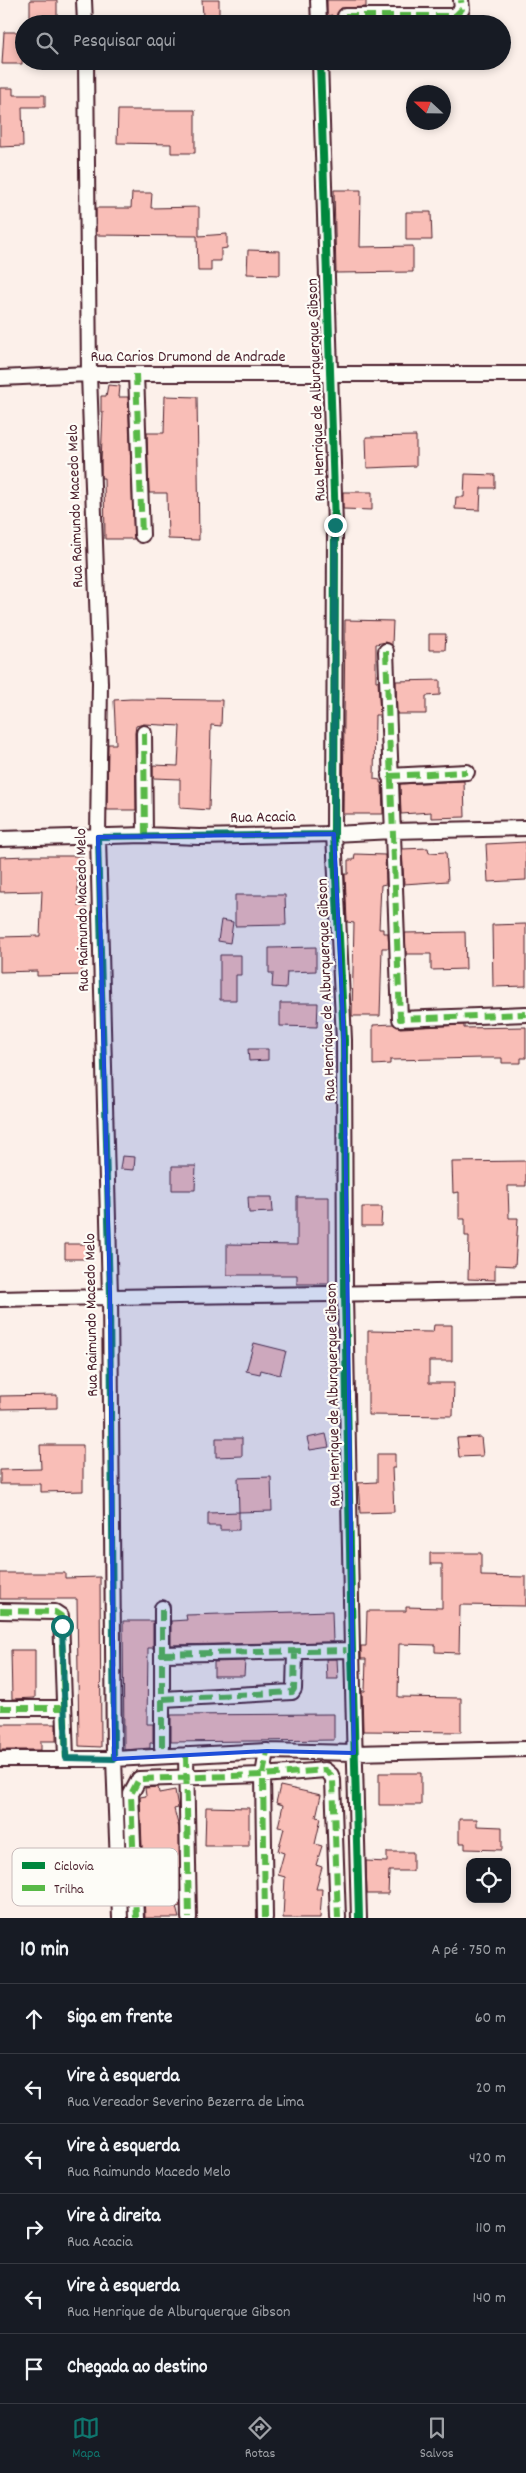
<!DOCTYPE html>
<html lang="pt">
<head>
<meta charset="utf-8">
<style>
	:root { --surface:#171b24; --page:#20242c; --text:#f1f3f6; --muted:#9ea1a6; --line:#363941; --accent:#0f766e }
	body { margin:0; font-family:Dekko,sans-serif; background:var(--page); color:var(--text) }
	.controls { position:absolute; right:15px; bottom:15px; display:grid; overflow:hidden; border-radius:10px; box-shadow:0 2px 8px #0003 }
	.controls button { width:45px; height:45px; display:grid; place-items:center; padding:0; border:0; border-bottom:1px solid var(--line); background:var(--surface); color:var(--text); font:25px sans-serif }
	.compass { position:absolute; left:406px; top:85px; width:45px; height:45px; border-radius:50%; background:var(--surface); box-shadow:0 2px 8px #0003; rotate:292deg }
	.stop { position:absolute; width:15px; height:15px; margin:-11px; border:4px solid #0f766e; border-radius:50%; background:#fff }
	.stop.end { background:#0f766e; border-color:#fff; box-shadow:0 1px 5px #0008 }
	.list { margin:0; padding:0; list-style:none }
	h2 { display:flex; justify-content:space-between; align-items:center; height:65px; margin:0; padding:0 20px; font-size:21px }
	h2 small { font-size:16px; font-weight:400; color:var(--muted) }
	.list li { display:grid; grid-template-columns:32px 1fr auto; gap:15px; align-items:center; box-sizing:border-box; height:70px; padding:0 20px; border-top:1px solid var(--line) }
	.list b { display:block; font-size:19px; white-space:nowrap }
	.list p { margin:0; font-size:16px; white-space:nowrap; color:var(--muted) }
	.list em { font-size:16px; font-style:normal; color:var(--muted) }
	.icon { flex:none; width:28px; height:28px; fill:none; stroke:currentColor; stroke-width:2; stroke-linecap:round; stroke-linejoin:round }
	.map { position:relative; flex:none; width:526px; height:1918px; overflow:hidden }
	.search { position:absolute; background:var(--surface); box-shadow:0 2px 8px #0003; left:15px; right:15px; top:15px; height:55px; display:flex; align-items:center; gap:12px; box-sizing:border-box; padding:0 18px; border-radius:28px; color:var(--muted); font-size:19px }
	.sheet { height:485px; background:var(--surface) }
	nav { display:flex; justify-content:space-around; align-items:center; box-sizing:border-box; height:70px; border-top:1px solid var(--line); background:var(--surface); font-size:14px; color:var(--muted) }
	nav a { display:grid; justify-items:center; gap:2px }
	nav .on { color:var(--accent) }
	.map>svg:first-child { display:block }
</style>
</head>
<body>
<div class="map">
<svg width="526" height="1918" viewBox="0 0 526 1918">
	<rect width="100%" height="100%" fill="#fcf0ea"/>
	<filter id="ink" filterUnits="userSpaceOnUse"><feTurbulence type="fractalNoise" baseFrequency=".02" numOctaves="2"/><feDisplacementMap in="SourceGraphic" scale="10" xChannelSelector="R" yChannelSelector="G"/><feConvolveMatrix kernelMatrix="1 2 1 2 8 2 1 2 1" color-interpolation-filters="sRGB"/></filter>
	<g filter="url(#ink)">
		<path fill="#f9beb7" stroke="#4a1f2b" d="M30,0H57V24H30Z
			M202,0H219V17H203Z
			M327,0H366V7L341,8L336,16L341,24H331L332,15L327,16Z
			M4,32H23L22,64H2Z
			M0,88H13V95H45V107H22L23,146L0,147Z
			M118,110H195V153H171V144L117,143Z
			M334,190H361L360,247L413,246V272L336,273Z
			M132,193H152L151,208L199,207V236L227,234V248L221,249V261H211V271H198L197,236L96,235V208H131Z
			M406,212H431L432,240H406Z
			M248,250L280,251V275L247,274Z
			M108,385L120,386L119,397H128L134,539H105L104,478H101V462L103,412H101V396H106Z
			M165,396L197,397L199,540L168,539L167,493H149L147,433H164Z
			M416,436V466L367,468L366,437Z
			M465,474L495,475V488H481L480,510L455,509L456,497H464Z
			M343,492H372V510L343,509Z
			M345,620L393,621L392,645L386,642L376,644V681H378L380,715H375L374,779L380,780V783H382L383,814H343Z
			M429,634H446L445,650H429Z
			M440,680V695L426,696V714H397L396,681Z
			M131,699L222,700L221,726L211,725L209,810L180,808V779L153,778V765L178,766L180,726L144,724L136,726L135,733L136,810H107L108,744H116L114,700Z
			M464,781L465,817L431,818V812L401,814L400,784Z
			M526,842V880L488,882L486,844Z
			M428,848L429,853L446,852L448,881L404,884L402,849Z
			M355,854L385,855L386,884L381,885L379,929H383V933H388L389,948H382L380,1016H352L354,923L347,922L345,874H348V860H354Z
			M28,856H82L83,874H77L79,906H86L87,954H82V975L37,976V971L0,972V937L40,936L42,891L0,892V857Z
			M235,895H285L286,925L235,926Z
			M221,920L233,922L230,943L218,941Z
			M526,924V986L493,987L492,925Z
			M465,932L466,969L431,970V954H406L405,933Z
			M316,947V971L287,972L286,988L272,987L273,973H269V948Z
			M220,955H241V975H236V1000H220Z
			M280,1003H318L317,1027L280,1026Z
			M393,1024L400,1028L464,1025V1028L526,1027V1058H521V1063H502V1058H484L390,1060V1064L373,1065V1025Z
			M248,1049H268V1060L249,1061Z
			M122,1156L135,1157L134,1170L120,1169Z
			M526,1161V1186H508L509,1218H518L515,1266L495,1265V1280L468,1279L469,1236H465V1219H459V1192L453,1193L452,1162Z
			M172,1166H196L195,1190H172Z
			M248,1197H272L273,1212L249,1213Z
			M297,1197H329V1284H297V1275H227V1244L297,1245Z
			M362,1207H382L381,1226H362Z
			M65,1244H89V1259H65Z
			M434,1325H452V1361H429V1383H454L453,1416L368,1415V1331L433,1332Z
			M254,1343L286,1351L280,1375L261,1370L260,1374L246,1371Z
			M57,1395V1408L0,1409V1396Z
			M326,1434L329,1447L310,1450L307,1438Z
			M481,1437L483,1456L459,1457L457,1438Z
			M216,1438H242V1456L216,1457Z
			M40,1445H83V1491L41,1492V1484H0V1470L41,1469Z
			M377,1454H395V1468H392L394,1512L360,1513L358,1483L377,1482Z
			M271,1477L272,1511L239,1512L238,1478Z
			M239,1512V1530H220V1526H208V1513Z
			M430,1553H481V1576L526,1577V1606L460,1605L459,1653L435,1652V1645L399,1644L398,1697L461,1698V1732L363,1731L362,1691H365L366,1659H361V1646H366L367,1611H406V1607L442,1608V1564H430Z
			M0,1573H65V1578L100,1577L101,1747L79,1746L77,1599H0Z
			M332,1611L333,1642L171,1645V1621L187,1620L186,1615Z
			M123,1621H153V1648H148L147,1724H153V1743H150V1748L124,1750Z
			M11,1650H35V1698L12,1699Z
			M326,1659H337L338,1679H327Z
			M245,1661L244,1676H214V1662Z
			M334,1714V1740L171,1742V1715Z
			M0,1724H56V1741H41V1750H0Z
			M379,1773H421V1805H379Z
			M280,1786L321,1795L316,1817L321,1818L315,1844L322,1846L316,1865L322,1867L316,1889H322L320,1918H283L285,1877L278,1875L284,1853L278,1851L284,1828L278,1827L283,1805L276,1803Z
			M158,1787L159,1793L175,1790L178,1808L174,1809L179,1828L180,1906L176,1907L179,1918H145L140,1797L146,1796L145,1788Z
			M206,1807L249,1808V1846H205Z
			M459,1819H477V1826L502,1827V1850L465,1849V1843H459Z
			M387,1852H413V1871H389L388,1894H367L366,1861L387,1862Z"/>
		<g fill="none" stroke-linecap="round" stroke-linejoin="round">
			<defs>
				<path id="minor" d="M84,0L85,24
					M318,0L319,24
					M345,16H455L462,9L461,0
					M86,61L89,374L100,683L98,837L110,1296L114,1759L120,1918
					M320,61L335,525L334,834L344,1040L345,1295L352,1650L359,1918
					M136,374L142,535
					M0,378L89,374H526
					M386,651L400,1019L526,1014
					M144,733L145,835
					M389,776L467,772
					M0,839L145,835L199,837L334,834L392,831L526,828
					M0,1299C175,1295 351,1295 526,1290
					M0,1611L55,1612L61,1616L66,1758
					M163,1654L352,1650
					M163,1699L292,1692L294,1689L295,1652
					M0,1708H63
					M162,1747V1608
					M186,1755L189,1918
					M0,1759H114L267,1751L354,1753L526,1749
					M136,1918L131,1794L139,1779L263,1775L325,1770L331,1775L333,1780L338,1918
					M265,1918L263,1775L267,1751"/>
			</defs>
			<use href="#minor" stroke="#4a1f2b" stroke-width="18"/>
			<use href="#minor" stroke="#fdfcf7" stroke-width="14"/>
			<path stroke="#58b947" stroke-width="6" stroke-dasharray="12 6" stroke-linecap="butt" d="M345,16H455L462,9L461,0
				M136,374L142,535
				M386,651L400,1019L526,1014
				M144,733L145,835
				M389,776L467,772
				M0,1611L55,1612L61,1616L66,1758
				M163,1654L352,1650
				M163,1699L292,1692L294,1689L295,1652
				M0,1708H63
				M162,1747V1608
				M186,1755L189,1918
				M136,1918L131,1794L139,1779L263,1775L325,1770L331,1775L333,1780L338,1918
				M265,1918L263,1775L267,1751"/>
			<defs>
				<path id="cycleway" d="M320,61L335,525L334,834L344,1040L345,1295L352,1650L359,1918"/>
			</defs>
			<use href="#cycleway" stroke="#fdfcf7" stroke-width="11"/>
			<use href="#cycleway" stroke="#00873e" stroke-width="8"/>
		</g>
	</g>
	<g fill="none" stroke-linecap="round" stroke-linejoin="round" filter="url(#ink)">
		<path stroke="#0f766e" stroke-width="6" d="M62,1626L66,1758L114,1759L110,1296L98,837L334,834L335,525"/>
	</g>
	<path fill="#1d4ed8" fill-opacity="0.2" stroke="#1d4ed8" stroke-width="4" stroke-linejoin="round" d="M334,834L344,1040L354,1753L267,1751L114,1759L110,1296L98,837Z"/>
	<g text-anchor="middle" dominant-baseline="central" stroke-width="4.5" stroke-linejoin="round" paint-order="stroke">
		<g font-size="16" fill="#4a1f2b" stroke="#fdfcf7">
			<text x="188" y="357">Rua Carios Drumond de Andrade</text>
			<text transform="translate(317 390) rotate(-92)">Rua Henrique de Alburquerque Gibson</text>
			<text transform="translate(76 506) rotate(-92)">Rua Raimundo Macedo Melo</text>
			<text transform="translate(263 818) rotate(-1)">Rua Acacia</text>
			<text transform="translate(83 910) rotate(-91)">Rua Raimundo Macedo Melo</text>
			<text transform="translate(327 990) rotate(-92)">Rua Henrique de Alburquerque Gibson</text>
			<text transform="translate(92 1315) rotate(-91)">Rua Raimundo Macedo Melo</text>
			<text transform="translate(334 1395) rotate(-91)">Rua Henrique de Alburquerque Gibson</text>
		</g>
	</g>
	<rect x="12" y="1848" width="166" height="58" rx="8" fill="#fdfcf7" stroke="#c7baba" stroke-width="1"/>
	<rect x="22" y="1862" width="23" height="7" fill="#00873e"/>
	<rect x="22" y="1885" width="23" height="6" fill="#58b947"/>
	<g font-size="14" fill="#4a1f2b">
		<text x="54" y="1870">Ciclovia</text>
		<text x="54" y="1893">Trilha</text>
	</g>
</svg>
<div class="controls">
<button><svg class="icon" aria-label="locate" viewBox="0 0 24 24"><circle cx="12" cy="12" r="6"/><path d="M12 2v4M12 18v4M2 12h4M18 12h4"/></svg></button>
</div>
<svg class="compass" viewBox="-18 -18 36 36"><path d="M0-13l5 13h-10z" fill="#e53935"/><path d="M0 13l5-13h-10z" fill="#9ea1a6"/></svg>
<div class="stop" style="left:62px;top:1626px"></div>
<div class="stop end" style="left:335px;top:525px"></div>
<div class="search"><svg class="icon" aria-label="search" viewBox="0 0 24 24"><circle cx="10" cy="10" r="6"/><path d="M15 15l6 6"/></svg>Pesquisar aqui</div>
</div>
<section class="sheet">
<h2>10 min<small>A pé · 750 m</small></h2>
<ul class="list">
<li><svg class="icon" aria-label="ahead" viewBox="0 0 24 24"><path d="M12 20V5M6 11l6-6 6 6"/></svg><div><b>Siga em frente</b></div><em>60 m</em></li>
<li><svg class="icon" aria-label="left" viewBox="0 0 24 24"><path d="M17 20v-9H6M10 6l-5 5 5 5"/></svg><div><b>Vire à esquerda</b><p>Rua Vereador Severino Bezerra de Lima</p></div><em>20 m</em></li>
<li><svg class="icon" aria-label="left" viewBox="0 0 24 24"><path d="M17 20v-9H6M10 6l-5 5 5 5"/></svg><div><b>Vire à esquerda</b><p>Rua Raimundo Macedo Melo</p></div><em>420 m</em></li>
<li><svg class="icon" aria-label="right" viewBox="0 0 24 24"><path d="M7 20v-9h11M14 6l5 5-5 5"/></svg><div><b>Vire à direita</b><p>Rua Acacia</p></div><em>110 m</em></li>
<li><svg class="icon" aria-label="left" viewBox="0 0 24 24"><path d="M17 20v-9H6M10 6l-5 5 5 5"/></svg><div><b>Vire à esquerda</b><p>Rua Henrique de Alburquerque Gibson</p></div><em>140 m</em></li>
<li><svg class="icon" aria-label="arrive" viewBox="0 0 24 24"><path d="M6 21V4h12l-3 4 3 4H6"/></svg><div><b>Chegada ao destino</b></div></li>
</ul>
</section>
<nav>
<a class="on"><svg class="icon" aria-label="map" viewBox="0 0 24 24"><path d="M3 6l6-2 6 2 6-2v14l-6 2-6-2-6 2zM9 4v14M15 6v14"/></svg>Mapa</a>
<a><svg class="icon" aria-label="directions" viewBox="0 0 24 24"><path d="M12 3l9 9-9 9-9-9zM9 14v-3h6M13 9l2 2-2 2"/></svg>Rotas</a>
<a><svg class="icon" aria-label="saved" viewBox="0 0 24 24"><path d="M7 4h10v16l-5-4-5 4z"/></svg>Salvos</a>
</nav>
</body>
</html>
